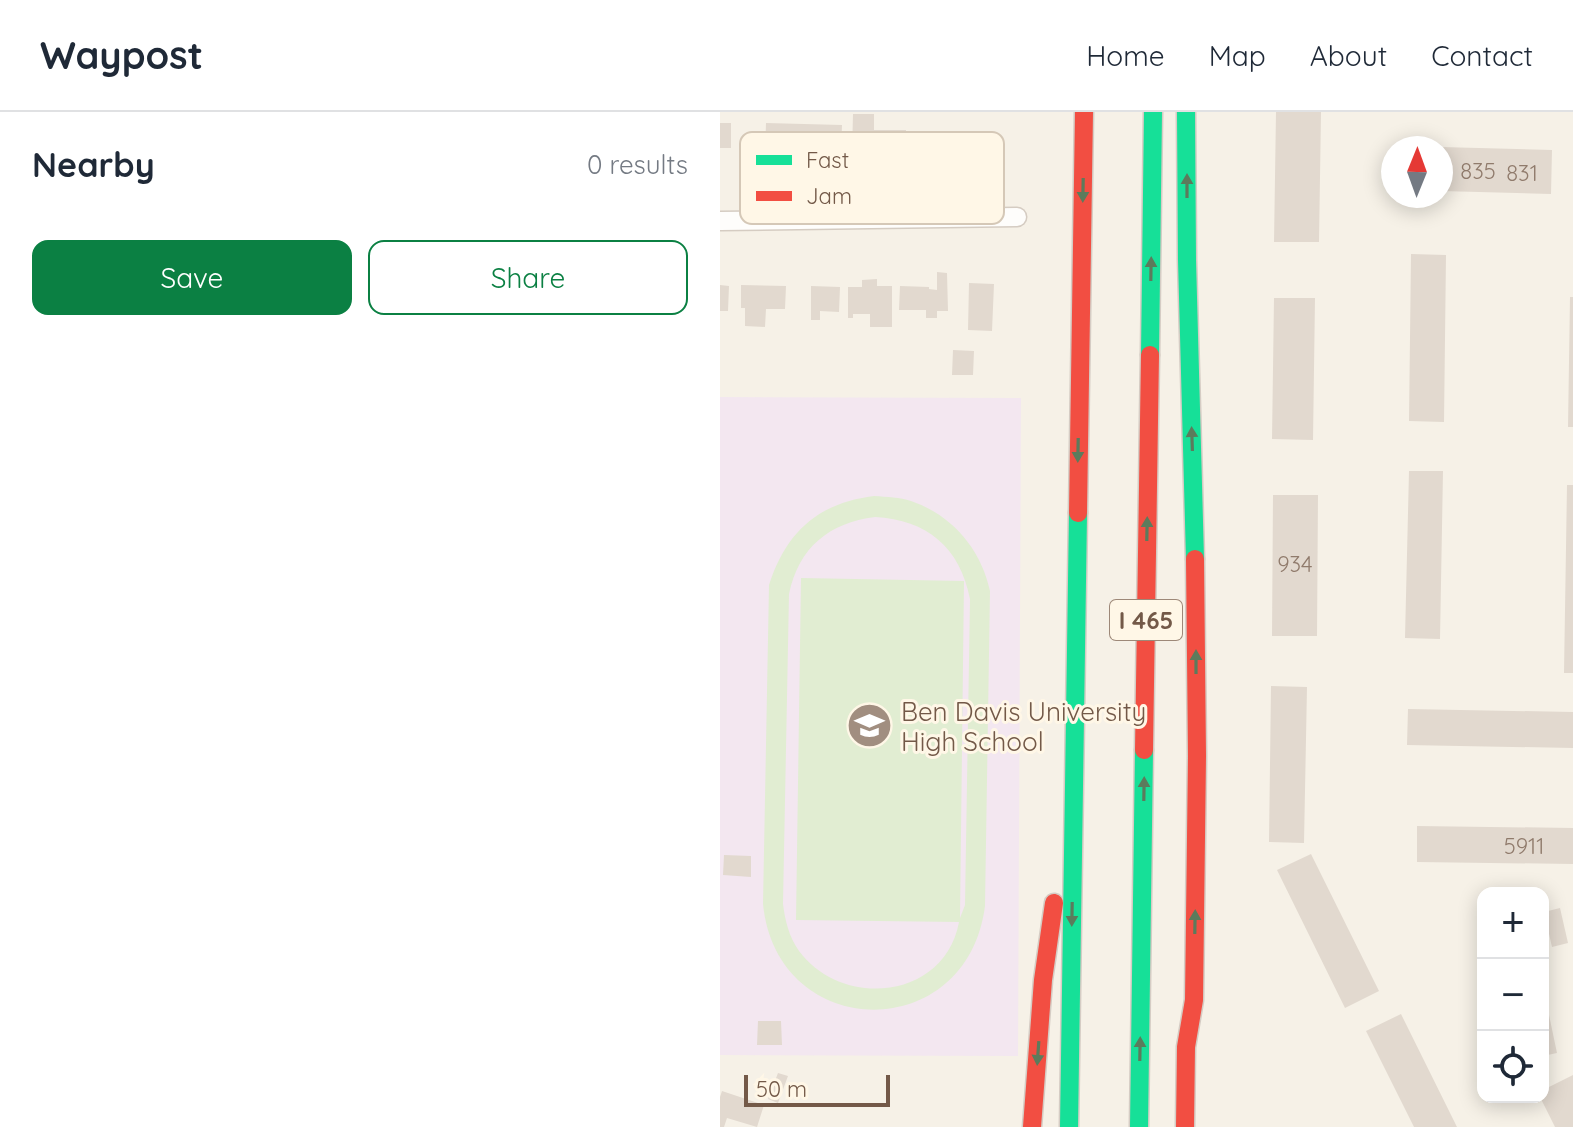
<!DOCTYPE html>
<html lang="en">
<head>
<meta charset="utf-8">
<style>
	:root { --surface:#fff; --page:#f6f6f7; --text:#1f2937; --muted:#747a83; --line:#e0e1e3; --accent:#0b8043 }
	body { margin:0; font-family:Quicksand,sans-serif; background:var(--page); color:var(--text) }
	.controls { position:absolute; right:24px; bottom:24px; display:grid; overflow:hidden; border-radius:16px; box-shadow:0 4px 20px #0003 }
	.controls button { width:72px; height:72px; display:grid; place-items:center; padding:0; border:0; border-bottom:2px solid var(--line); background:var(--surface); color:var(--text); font:40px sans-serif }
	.compass { position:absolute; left:661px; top:24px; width:72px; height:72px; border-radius:50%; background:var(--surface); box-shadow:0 4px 20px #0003; rotate:1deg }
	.scale { position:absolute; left:24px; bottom:20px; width:146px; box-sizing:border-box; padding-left:8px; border:4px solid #735948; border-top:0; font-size:22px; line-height:28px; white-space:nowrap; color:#735948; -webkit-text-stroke:6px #fff7e7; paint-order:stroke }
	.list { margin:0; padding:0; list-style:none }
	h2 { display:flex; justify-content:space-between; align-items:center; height:104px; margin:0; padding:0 32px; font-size:34px }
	h2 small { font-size:26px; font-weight:400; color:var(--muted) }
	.actions { display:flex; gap:16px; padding:24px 32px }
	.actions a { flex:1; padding:18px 0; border:2px solid var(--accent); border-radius:16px; text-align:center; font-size:28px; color:var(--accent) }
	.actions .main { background:var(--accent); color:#fff }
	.icon { flex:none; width:44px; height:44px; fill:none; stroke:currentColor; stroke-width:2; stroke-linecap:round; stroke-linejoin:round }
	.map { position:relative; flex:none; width:853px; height:1015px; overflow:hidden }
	header { display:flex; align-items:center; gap:48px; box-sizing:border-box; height:112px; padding:0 40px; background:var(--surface); border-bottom:2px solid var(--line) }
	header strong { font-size:38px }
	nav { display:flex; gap:44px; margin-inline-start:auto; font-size:28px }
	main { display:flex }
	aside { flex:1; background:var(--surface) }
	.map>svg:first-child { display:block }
</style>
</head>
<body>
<header>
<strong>Waypost</strong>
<nav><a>Home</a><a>Map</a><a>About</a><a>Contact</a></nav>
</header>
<main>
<aside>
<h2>Nearby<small>0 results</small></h2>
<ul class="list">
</ul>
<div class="actions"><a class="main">Save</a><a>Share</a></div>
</aside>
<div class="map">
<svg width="853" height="1015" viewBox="0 0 853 1015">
	<rect width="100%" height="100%" fill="#f6f1e7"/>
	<path fill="#f3e7f0" d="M0,285L301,286L298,944L0,943Z"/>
	<path fill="#e1edd2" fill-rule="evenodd" d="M154,384C167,385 180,385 191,389C232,403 261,437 270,479L265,794C247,934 57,931 43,792L49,473C66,420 98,391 154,384ZM155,405C207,408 240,435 250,487L245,793L240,806L244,469L81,466L76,808L239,810C225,887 123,898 79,839C69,825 65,808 63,792L69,482C79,435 109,411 155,405Z"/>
	<path fill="#e2d9cf" d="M556,0H601L599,130H554Z
		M133,2H154V18H186V39L160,38V41H132Z
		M0,11H11V36H0Z
		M46,11L122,13L121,39L102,38V35L61,36V44L45,43Z
		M721,35L832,38L831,82L721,79Z
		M691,142L726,143L724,310L689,309Z
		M217,160L227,161L228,199H217V206H206V198H179L180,174L209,175V177L217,178Z
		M157,167V174H172V215H150V202H133V206H128V175H142V168Z
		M249,171L274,172L272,219L248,218Z
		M0,173L9,174L8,199H0Z
		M21,173L66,174L65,197H46L45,215L25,214V196H21Z
		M91,174L120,175L119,200L100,199V208H91Z
		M850,185H853V315H848Z
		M554,186H595L593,328L552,327Z
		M233,238L254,239L253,263H232Z
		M689,359H723L720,527L685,526Z
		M847,373H853V561H844Z
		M553,383H598L597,524H552Z
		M551,574L587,575L584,731L549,730Z
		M688,597L853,600V636L687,633Z
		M697,714L853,716V752L697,750Z
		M591,742L659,879L625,896L557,758Z
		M4,743L31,744V765L3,763Z
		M840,796L848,831L832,835L824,800Z
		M823,879H824L837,941L823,944Z
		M681,902L737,1015H694L646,919Z
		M38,909H61L62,933H37Z
		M58,961L68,964L58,991L48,987Z
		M853,963V1015H835L820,985H823V978Z
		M2,979L44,993L37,1015L7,1006L4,1015H0V985Z"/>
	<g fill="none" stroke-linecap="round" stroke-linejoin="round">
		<defs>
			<path id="street" d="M0,109L297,105"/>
			<path id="fast" d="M466,0L467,148L475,447
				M430,243L433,0
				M349,1015L358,401
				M419,1015L424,638"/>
			<path id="jam" d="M358,401L364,0
				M424,638L430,243
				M312,1015L323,868L334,791
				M465,1015L466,935L474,888L477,644L475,447"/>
		</defs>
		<use href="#street" stroke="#d5ccc2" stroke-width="21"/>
		<use href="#fast" stroke="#d5ccc4" stroke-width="21"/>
		<use href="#jam" stroke="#d5ccc4" stroke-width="21"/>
		<use href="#street" stroke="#fefdfb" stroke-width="18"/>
		<use href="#fast" stroke="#16e098" stroke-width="18"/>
		<use href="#jam" stroke="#f24e42" stroke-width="18"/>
	</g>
	<defs><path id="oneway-solid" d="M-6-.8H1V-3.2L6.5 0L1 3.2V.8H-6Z" transform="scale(2)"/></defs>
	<g fill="#5c7b5c">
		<use href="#oneway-solid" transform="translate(467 74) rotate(-90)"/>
		<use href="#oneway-solid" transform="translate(363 78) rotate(91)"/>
		<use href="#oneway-solid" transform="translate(431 157) rotate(-89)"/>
		<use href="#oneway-solid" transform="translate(472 327) rotate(-92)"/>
		<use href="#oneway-solid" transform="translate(358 338) rotate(91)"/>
		<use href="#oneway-solid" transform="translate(427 417) rotate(-89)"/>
		<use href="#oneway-solid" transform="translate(476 550) rotate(-90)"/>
		<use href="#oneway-solid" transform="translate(424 677) rotate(-89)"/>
		<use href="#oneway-solid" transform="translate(352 802) rotate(91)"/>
		<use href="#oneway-solid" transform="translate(475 810) rotate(-89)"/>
		<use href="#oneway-solid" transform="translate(420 937) rotate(-89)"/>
		<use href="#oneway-solid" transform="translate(318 941) rotate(94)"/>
	</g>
	<defs>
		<symbol id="school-disc" viewBox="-11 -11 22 22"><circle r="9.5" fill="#a18e80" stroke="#fff7e7"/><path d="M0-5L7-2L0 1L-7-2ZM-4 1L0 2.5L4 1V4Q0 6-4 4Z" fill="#fff"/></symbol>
	</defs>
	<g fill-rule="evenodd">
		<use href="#school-disc" x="124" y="588" width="51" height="51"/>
	</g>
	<g text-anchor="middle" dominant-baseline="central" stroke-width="6" stroke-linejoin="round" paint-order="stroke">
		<g font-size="22" fill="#907b6c">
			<text x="758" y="59">835</text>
			<text x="802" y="61">831</text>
			<text x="575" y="452">934</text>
			<text x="804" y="734">5911</text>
		</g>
		<rect fill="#fff7e7" stroke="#9d8878" stroke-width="2" x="390" y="488" width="72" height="40" rx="6"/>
		<g font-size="24" font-weight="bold" fill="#735948">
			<text x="426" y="508">I 465</text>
		</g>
		<g font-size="26" fill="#735948" stroke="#fff7e7" text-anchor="start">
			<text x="181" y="599">Ben Davis University<tspan x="181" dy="30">High School</tspan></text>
		</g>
	</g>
	<rect x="20" y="20" width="264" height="92" rx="12" fill="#fff7e7" stroke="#d5c8b7" stroke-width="2"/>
	<rect x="36" y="43" width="36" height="10" fill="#16e098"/>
	<rect x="36" y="79" width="36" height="10" fill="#f24e42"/>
	<g font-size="22" fill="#735948">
		<text x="86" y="56">Fast</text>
		<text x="86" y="92">Jam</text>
	</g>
</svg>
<div class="controls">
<button>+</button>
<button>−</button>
<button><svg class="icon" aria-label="locate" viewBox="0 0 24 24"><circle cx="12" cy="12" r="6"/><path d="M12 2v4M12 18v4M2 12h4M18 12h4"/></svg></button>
</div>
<svg class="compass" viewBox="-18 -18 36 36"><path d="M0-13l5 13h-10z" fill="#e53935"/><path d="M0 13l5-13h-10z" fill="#747a83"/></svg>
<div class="scale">50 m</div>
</div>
</main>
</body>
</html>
